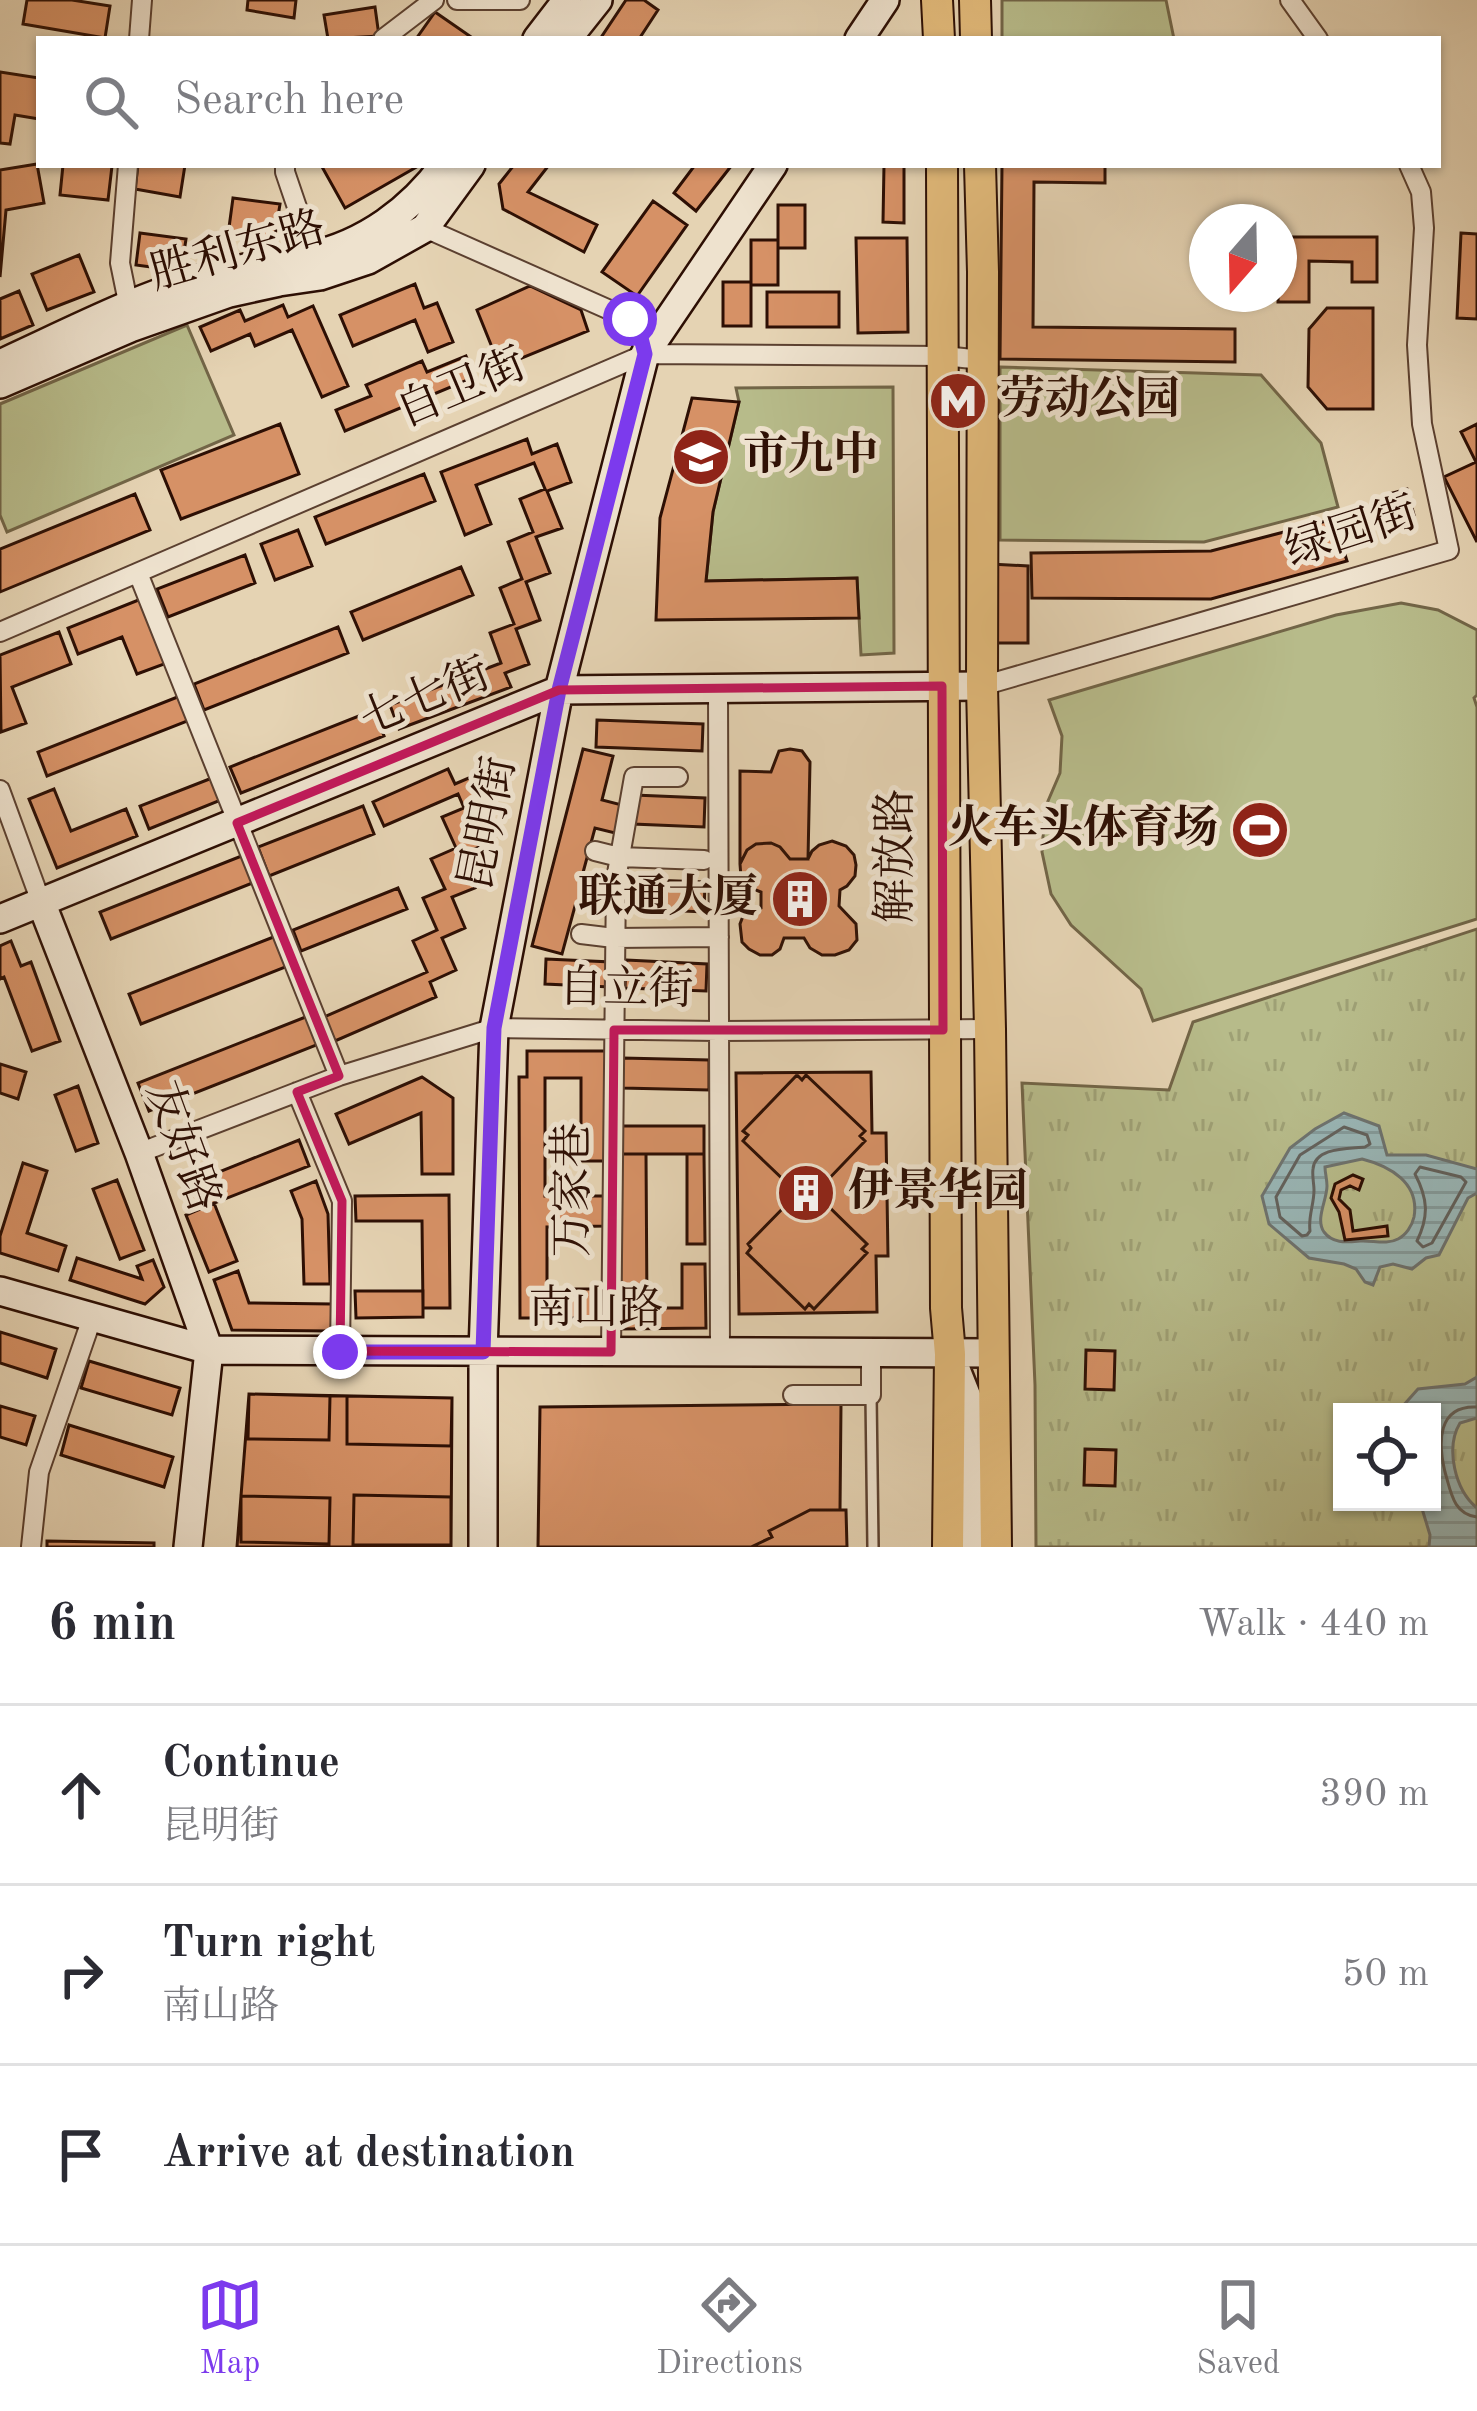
<!DOCTYPE html>
<html lang="en">
<head>
<meta charset="utf-8">
<style>
	:root { --surface:#fff; --page:#f2f2f3; --text:#2b2b33; --muted:#7c7c81; --line:#e1e1e2; --accent:#7c3aed }
	body { margin:0; font-family:"Old Standard TT","Noto Serif SC",serif; background:var(--page); color:var(--text) }
	.controls { position:absolute; right:36px; bottom:36px; display:grid; overflow:hidden; border-radius:0px; box-shadow:0 3px 9px #0004 }
	.controls button { width:108px; height:108px; display:grid; place-items:center; padding:0; border:0; border-bottom:3px solid var(--line); background:var(--surface); color:var(--text); font:60px sans-serif }
	.compass { position:absolute; left:1189px; top:204px; width:108px; height:108px; border-radius:50%; background:var(--surface); box-shadow:0 3px 9px #0004; rotate:200deg }
	.stop { position:absolute; width:36px; height:36px; margin:-27px; border:9px solid #7c3aed; border-radius:50%; background:#fff }
	.stop.end { background:#7c3aed; border-color:#fff; box-shadow:0 3px 12px #0008 }
	.list { margin:0; padding:0; list-style:none }
	h2 { display:flex; justify-content:space-between; align-items:center; height:156px; margin:0; padding:0 48px; font-size:51px }
	h2 small { font-size:39px; font-weight:400; color:var(--muted) }
	.list li { display:grid; grid-template-columns:78px 1fr auto; gap:36px; align-items:center; box-sizing:border-box; height:180px; padding:0 48px; border-top:3px solid var(--line) }
	.list b { display:block; font-size:45px; white-space:nowrap }
	.list p { margin:0; font-size:39px; white-space:nowrap; color:var(--muted) }
	.list em { font-size:39px; font-style:normal; color:var(--muted) }
	.icon { flex:none; width:66px; height:66px; fill:none; stroke:currentColor; stroke-width:2; stroke-linecap:round; stroke-linejoin:round }
	.map { position:relative; flex:none; width:1477px; height:1547px; overflow:hidden }
	.search { position:absolute; background:var(--surface); box-shadow:0 3px 9px #0004; left:36px; right:36px; top:36px; height:132px; display:flex; align-items:center; gap:30px; box-sizing:border-box; padding:0 42px; border-radius:0px; color:var(--muted); font-size:45px }
	.sheet { height:696px; background:var(--surface) }
	nav { display:flex; justify-content:space-around; align-items:center; box-sizing:border-box; height:168px; border-top:3px solid var(--line); background:var(--surface); font-size:33px; color:var(--muted) }
	nav a { display:grid; justify-items:center; gap:6px }
	nav .on { color:var(--accent) }
	.map>svg:first-child { display:block }
</style>
</head>
<body>
<div class="map">
<svg width="1477" height="1547" viewBox="0 0 1477 1547">
	<defs>
		<pattern id="grass-tufts" width="24" height="20" patternUnits="userSpaceOnUse" patternTransform="scale(3)"><rect width="24" height="20" fill="#b7bb8a"/><path d="M3 7l-1-3M5 7V3M7 7l1-3M15 17l-1-3M17 17v-4M19 17l1-3" fill="none" stroke="#9ea075"/></pattern>
		<pattern id="water-rules" width="6" height="5" patternUnits="userSpaceOnUse" patternTransform="scale(3)"><rect width="6" height="5" fill="#99b6b6"/><path d="M0 2.5h6" fill="none" stroke="#849b9b"/></pattern>
	</defs>
	<rect width="100%" height="100%" fill="#e5d3b3"/>
	<filter id="stains"><feTurbulence type="fractalNoise" baseFrequency=".00167" numOctaves="4"/><feColorMatrix values="0 0 0 0 .2 0 0 0 0 .09 0 0 0 0 .02 0 0 0 .5 -.17"/></filter>
	<radialGradient id="worn" r=".72"><stop offset=".6" stop-color="#630" stop-opacity="0"/><stop offset="1" stop-color="#630" stop-opacity=".3"/></radialGradient>
	<path fill="url(#grass-tufts)" stroke="#726547" stroke-width="3" fill-rule="evenodd" d="M1477,929V1547H1036L1035,1385L1022,1083L1169,1090L1193,1022ZM1342,1412H1432V1502H1342Z"/>
	<path fill="#b7bb8a" stroke="#726547" stroke-width="3" d="M1002,0H1166L1174,39H1002Z
		M187,325L234,435L7,532L0,515V404Z
		M1000,367L1261,375L1321,443L1338,507L1204,542L1000,540Z
		M893,387L894,653L861,655L857,578L706,581L713,512L739,402L736,388Z
		M1401,603L1438,610L1477,630V695L1474,698L1477,707V919L1153,1021L1141,989L1071,925L1051,894L1042,852L1045,808L1060,773L1062,736L1049,700L1336,615Z"/>
	<path fill="url(#water-rules)" stroke="#6e736f" stroke-width="3" fill-rule="evenodd" d="M1344,1113L1379,1126L1387,1155H1426L1477,1169V1193L1468,1198L1439,1255L1426,1258L1412,1269L1393,1264L1380,1267L1373,1285L1365,1282L1356,1269L1344,1264L1309,1258L1269,1224L1262,1196L1290,1148L1315,1129ZM1362,1159C1390,1166 1420,1183 1414,1217C1412,1226 1406,1235 1398,1239C1387,1245 1372,1240 1360,1241C1347,1242 1333,1244 1324,1232C1315,1219 1327,1200 1327,1186C1327,1179 1325,1173 1325,1167Z
		M1477,1377V1418L1460,1423C1445,1448 1455,1490 1477,1508V1547H1429L1430,1535L1420,1502H1432V1412H1401V1408L1418,1389L1465,1384Z"/>
	<g fill="none" stroke-linecap="round" stroke-linejoin="round">
		<path stroke="#63625d" stroke-width="3" d="M1344,1127L1367,1135L1370,1144L1365,1147C1348,1149 1315,1147 1313,1169C1312,1176 1314,1184 1314,1190C1314,1205 1308,1216 1310,1231L1307,1235L1302,1236L1280,1217L1276,1197L1300,1155Z
			M1420,1167L1461,1177L1466,1182L1432,1243L1423,1247L1417,1241C1429,1216 1428,1199 1415,1174Z
			M1477,1407C1437,1405 1438,1443 1445,1472C1451,1492 1453,1514 1477,1517"/>
	</g>
	<path fill="#d69166" stroke="#2d0f04" stroke-width="3" d="M27,0H72L110,6L105,38L23,24Z
		M248,0H296L294,18L247,10Z
		M626,0H644L658,10L639,39H600Z
		M375,7L379,36L328,39L324,15Z
		M435,12L474,39H416Z
		M0,72L39,78V119L15,115L10,144L0,143Z
		M37,164L44,203L6,210L0,277V170Z
		M63,165L112,166L108,200L60,195Z
		M138,165H185L180,197L135,189Z
		M321,165H420L345,208Z
		M514,165H549L528,192L597,225L584,252L503,209L499,184Z
		M695,165H732L696,211L674,193Z
		M884,165H904V223L883,222Z
		M1002,165H1105V183L1034,182L1033,327L1235,329V362L1000,359Z
		M233,198L280,204L274,242L228,235Z
		M653,201L687,225L637,296L602,272Z
		M778,205H805V248H778Z
		M140,233L186,239L181,271L136,265Z
		M1461,233L1477,234V319L1457,318Z
		M1279,237H1377V282H1352V262L1309,261V302H1278Z
		M856,238H907L908,332L858,333Z
		M751,240H778V285H751Z
		M79,255L94,292L47,310L32,274Z
		M723,282H751V326H723Z
		M415,284L424,308L437,303L453,342L428,352L415,320L353,346L340,315Z
		M530,286L581,310L588,331L500,367L477,310Z
		M19,291L33,325L0,339V299Z
		M767,292H839V327H767Z
		M283,305L288,317L313,306L348,386L322,397L292,330L255,346L250,334L211,351L200,327L240,310L245,321Z
		M1327,308H1373V409H1327L1308,387L1309,329Z
		M466,356L475,377L345,431L336,410L371,396L366,385L422,361L427,372Z
		M692,398L739,402L713,512L706,581L857,578L859,618L656,620L660,518Z
		M280,424L299,474L181,519L161,470Z
		M1477,424V542L1444,477L1476,462L1461,432Z
		M527,439L532,454L557,444L571,482L547,491L562,528L536,537L550,573L526,582L540,620L516,629L529,664L505,673L511,687L399,729L390,705L501,663L490,633L514,624L500,588L522,579L508,542L533,532L520,499L545,489L534,463L476,485L491,524L465,535L441,472Z
		M424,474L435,501L326,544L315,517Z
		M1407,489L1414,515L1392,521L1385,495Z
		M135,494L150,530L0,592V549Z
		M1334,519L1347,561L1211,599L1032,598L1031,553L1211,551Z
		M298,530L312,566L275,580L261,544Z
		M245,555L255,583L168,617L157,589Z
		M990,564L1028,566V643H987Z
		M461,567L473,595L363,640L351,612Z
		M141,599L167,663L137,674L122,637L78,654L68,628Z
		M338,627L348,653L204,710L194,684Z
		M59,632L71,664L12,687L26,723L1,732L0,655Z
		M180,696L190,720L47,776L38,752Z
		M374,710L384,736L241,793L230,767Z
		M597,720L703,724L702,751L596,747Z
		M583,749L613,756L602,800L622,805L615,833L595,828L581,880L602,885L596,911L575,906L562,954L532,946Z
		M790,749L802,751L810,762L808,859H790L780,847L771,843L756,844L747,850L740,864V771L771,772L779,751Z
		M448,769L455,784L478,774L491,806L471,815L484,845L461,855L475,888L452,897L465,928L442,938L456,970L430,982L436,997L335,1041L324,1017L427,972L413,941L437,930L423,898L445,889L431,859L456,848L442,817L464,808L458,794L384,826L373,802Z
		M212,778L221,800L149,829L140,806Z
		M54,789L71,831L126,809L137,836L57,868L29,799Z
		M634,795L705,798L704,827L633,824Z
		M363,806L374,834L269,876L258,847Z
		M832,841L846,846L854,855L856,865L855,876L847,886L840,890L839,906L856,924L857,940L849,950L835,955H822L810,948L804,938H784L780,949L772,955H760L749,949L742,942L740,924L743,916L761,908V892L746,886L741,877L740,864L747,850L756,844L771,843L780,847L790,859H808L812,851L819,845Z
		M244,855L255,882L111,939L100,912Z
		M620,879L705,882L704,912L619,908Z
		M398,888L407,909L301,951L293,930Z
		M276,936L288,966L141,1024L129,994Z
		M11,941L21,966L31,962L60,1041L32,1051L4,977L0,979V946Z
		M546,959L611,962L610,987L545,984Z
		M626,960L707,964L706,991L625,988Z
		M308,1016L319,1044L149,1111L138,1083Z
		M527,1051H606L607,1161H581V1078H545V1196H606V1226L547,1227V1289H606V1318H520L519,1077H527Z
		M622,1058L709,1060V1090L622,1088Z
		M0,1064L26,1072L18,1099L0,1093Z
		M871,1072L872,1133H886L888,1256H876L877,1312L739,1314L736,1073Z
		M797,1075L802,1080L806,1075L865,1131L860,1136L865,1141L820,1188V1198L867,1244L862,1249L867,1253L814,1309L809,1304L805,1309L747,1253L751,1248L748,1244L792,1199V1188L743,1141L748,1135L743,1131Z
		M422,1077L453,1098V1174H422L421,1113L349,1144L336,1114Z
		M78,1086L98,1143L76,1151L55,1095Z
		M620,1126H704V1154H620Z
		M299,1140L309,1166L194,1211L184,1186Z
		M620,1154H646L647,1308H682V1264H705L706,1328L621,1329Z
		M687,1154H704L705,1244H687Z
		M23,1163L47,1171L27,1233L66,1246L58,1271L0,1253V1236Z
		M1353,1175L1363,1179L1359,1190L1350,1186L1341,1190L1339,1199L1350,1210L1353,1231L1387,1226L1388,1236L1345,1240L1339,1212L1331,1198L1335,1184Z
		M117,1180L144,1250L120,1259L93,1189Z
		M316,1181L328,1214L330,1284H304L302,1219L291,1191Z
		M449,1195L450,1308H423L422,1221H356L355,1196Z
		M214,1203L237,1261L209,1272L186,1215Z
		M77,1258L142,1279L137,1266L153,1260L164,1287L145,1304L70,1280Z
		M238,1271L249,1303L332,1304V1331L232,1330L214,1280Z
		M355,1291H423V1317L356,1318Z
		M0,1332L56,1349L47,1378L0,1363Z
		M1086,1350L1115,1351L1114,1390L1085,1389Z
		M89,1361L180,1388L172,1415L81,1388Z
		M249,1394L330,1396L329,1440L248,1439Z
		M249,1394L452,1398L451,1547H237Z
		M347,1396L452,1398L451,1446L347,1444Z
		M841,1404L840,1510H810L769,1531L772,1537L751,1547H538L540,1407Z
		M0,1406L35,1416L26,1445L0,1437Z
		M69,1425L173,1457L164,1487L61,1455Z
		M1085,1449L1116,1450L1115,1486L1084,1485Z
		M354,1495L451,1497V1545H353Z
		M241,1496L330,1498L329,1544L241,1542Z
		M810,1510H846L847,1547H751L772,1537L769,1531Z
		M47,1541L154,1543V1547H47Z"/>
	<g fill="none" stroke-linecap="round" stroke-linejoin="round">
		<defs>
			<path id="lane" d="M871,1395L873,1547"/>
			<path id="street" d="M457,0H520
				M1290,0L1318,39
				M139,39L142,0
				M383,39L434,0
				M128,165L120,263L130,312
				M285,165V172L317,266
				M425,228L630,319L640,335L645,354
				M138,573L339,1076
				M0,632L645,354L944,356L982,360
				M982,686L1449,550L1422,424L1417,345L1424,228L1421,192L1409,165
				M718,690L720,1353
				M0,790L41,902
				M595,851L619,857L704,860
				M581,934L614,938L719,937
				M297,1092L342,1201L340,1351
				M139,1153L339,1076L494,1028L718,1031L990,1029
				M611,1352L616,879L634,777H678
				M793,1395H871V1353
				M31,1547L39,1472L92,1318"/>
			<path id="secondary" d="M537,39L567,0
				M567,39L598,0
				M859,39L885,0
				M0,364C66,334 133,299 203,278C238,267 275,264 310,256C365,244 411,210 444,165
				M0,384L130,328L229,293L279,282L320,276L368,260L425,228L471,165
				M41,902L139,1153L209,1350L188,1547
				M0,919L559,690L982,686
				M0,1291L209,1350L994,1353
				M951,1357L969,1402L973,1456L974,1547
				M483,1547V1353L494,1028L559,690L645,354L773,165"/>
			<path id="primary" d="M937,0L939,39
				M975,0L976,39
				M942,165L946,1308L950,1354L948,1547
				M980,165L983,272L982,686L990,1029L996,1547"/>
		</defs>
		<use href="#lane" stroke="#5b4030" stroke-width="14"/>
		<use href="#street" stroke="#5b4030" stroke-width="22"/>
		<use href="#secondary" stroke="#2d0f04" stroke-width="32"/>
		<use href="#primary" stroke="#2d0f04" stroke-width="34"/>
		<use href="#lane" stroke="#eee2ce" stroke-width="9"/>
		<use href="#street" stroke="#eee2ce" stroke-width="18"/>
		<use href="#secondary" stroke="#eee2ce" stroke-width="27"/>
		<use href="#primary" stroke="#e2ba7a" stroke-width="30"/>
	</g>
	<g fill="none" stroke-linecap="round" stroke-linejoin="round">
		<path stroke="#7c3aed" stroke-width="15" d="M340,1352H483L494,1028L559,690L645,354L640,334L630,319"/>
	</g>
	<path fill="none" stroke="#c2185b" stroke-width="9" stroke-linejoin="round" d="M942,686L943,1030H614L611,1352L340,1351L342,1201L297,1092L339,1076L237,823L559,690Z"/>
	<defs>
		<symbol id="metro-disc" viewBox="-11 -11 22 22"><circle r="9.5" fill="#8f2418" stroke="#eee2ce"/><path d="M-5.5 5V-5H-3L0 0L3-5H5.5V5H3V-.5L0 4L-3-.5V5Z" fill="#fff"/></symbol>
		<symbol id="school-disc" viewBox="-11 -11 22 22"><circle r="9.5" fill="#8f2418" stroke="#eee2ce"/><path d="M0-5L7-2L0 1L-7-2ZM-4 1L0 2.5L4 1V4Q0 6-4 4Z" fill="#fff"/></symbol>
		<symbol id="stadium-disc" viewBox="-11 -11 22 22"><circle r="9.5" fill="#8f2418" stroke="#eee2ce"/><path d="M0-5a6.5 5 0 1 0 0 10a6.5 5 0 1 0 0-10ZM-3.5-1.8h7v3.6h-7Z" fill="#fff"/></symbol>
		<symbol id="building-disc" viewBox="-11 -11 22 22"><circle r="9.5" fill="#8f2418" stroke="#eee2ce"/><path d="M-4-6H4V6H1V3H-1V6H-4ZM-2.5-4.3h1.7v1.8h-1.7ZM.8-4.3h1.7v1.8H.8ZM-2.5-1h1.7V.8h-1.7ZM.8-1h1.7V.8H.8Z" fill="#fff"/></symbol>
	</defs>
	<g fill-rule="evenodd">
		<use href="#metro-disc" x="925" y="368" width="66" height="66"/>
		<use href="#school-disc" x="668" y="424" width="66" height="66"/>
		<use href="#stadium-disc" x="1227" y="797" width="66" height="66"/>
		<use href="#building-disc" x="767" y="866" width="66" height="66"/>
		<use href="#building-disc" x="773" y="1160" width="66" height="66"/>
	</g>
	<g text-anchor="middle" dominant-baseline="central" stroke-width="10" stroke-linejoin="round" paint-order="stroke">
		<g font-size="45" fill="#2d0f04" stroke="#eee2ce">
			<text transform="translate(238 253) rotate(-16)">胜利东路</text>
			<text transform="translate(462 390) rotate(-23)">自卫街</text>
			<text transform="translate(1352 534) rotate(-18)">绿园街</text>
			<text transform="translate(426 699) rotate(-22)">七七街</text>
			<text transform="translate(490 824) rotate(-79)">昆明街</text>
			<text transform="translate(897 856) rotate(-90)">解放路</text>
			<text transform="translate(626 991) rotate(1)">自立街</text>
			<text transform="translate(181 1147) rotate(70)">友好路</text>
			<text transform="translate(574 1190) rotate(-90)">万家巷</text>
			<text x="596" y="1310">南山路</text>
		</g>
		<g font-size="45" font-weight="bold" fill="#2d0f04" stroke="#eee2ce" text-anchor="start">
			<text x="1000" y="401">劳动公园</text>
			<text x="743" y="457">市九中</text>
			<text x="1218" y="830" text-anchor="end">火车头体育场</text>
			<text x="758" y="899" text-anchor="end">联通大厦</text>
			<text x="848" y="1193">伊景华园</text>
		</g>
	</g>
	<rect width="100%" height="100%" filter="url(#stains)"/>
	<rect width="100%" height="100%" fill="url(#worn)"/>
</svg>
<div class="controls">
<button><svg class="icon" aria-label="locate" viewBox="0 0 24 24"><circle cx="12" cy="12" r="6"/><path d="M12 2v4M12 18v4M2 12h4M18 12h4"/></svg></button>
</div>
<svg class="compass" viewBox="-18 -18 36 36"><path d="M0-13l5 13h-10z" fill="#e53935"/><path d="M0 13l5-13h-10z" fill="#7c7c81"/></svg>
<div class="stop" style="left:630px;top:319px"></div>
<div class="stop end" style="left:340px;top:1352px"></div>
<div class="search"><svg class="icon" aria-label="search" viewBox="0 0 24 24"><circle cx="10" cy="10" r="6"/><path d="M15 15l6 6"/></svg>Search here</div>
</div>
<section class="sheet">
<h2>6 min<small>Walk · 440 m</small></h2>
<ul class="list">
<li><svg class="icon" aria-label="ahead" viewBox="0 0 24 24"><path d="M12 20V5M6 11l6-6 6 6"/></svg><div><b>Continue</b><p>昆明街</p></div><em>390 m</em></li>
<li><svg class="icon" aria-label="right" viewBox="0 0 24 24"><path d="M7 20v-9h11M14 6l5 5-5 5"/></svg><div><b>Turn right</b><p>南山路</p></div><em>50 m</em></li>
<li><svg class="icon" aria-label="arrive" viewBox="0 0 24 24"><path d="M6 21V4h12l-3 4 3 4H6"/></svg><div><b>Arrive at destination</b></div></li>
</ul>
</section>
<nav>
<a class="on"><svg class="icon" aria-label="map" viewBox="0 0 24 24"><path d="M3 6l6-2 6 2 6-2v14l-6 2-6-2-6 2zM9 4v14M15 6v14"/></svg>Map</a>
<a><svg class="icon" aria-label="directions" viewBox="0 0 24 24"><path d="M12 3l9 9-9 9-9-9zM9 14v-3h6M13 9l2 2-2 2"/></svg>Directions</a>
<a><svg class="icon" aria-label="saved" viewBox="0 0 24 24"><path d="M7 4h10v16l-5-4-5 4z"/></svg>Saved</a>
</nav>
</body>
</html>
